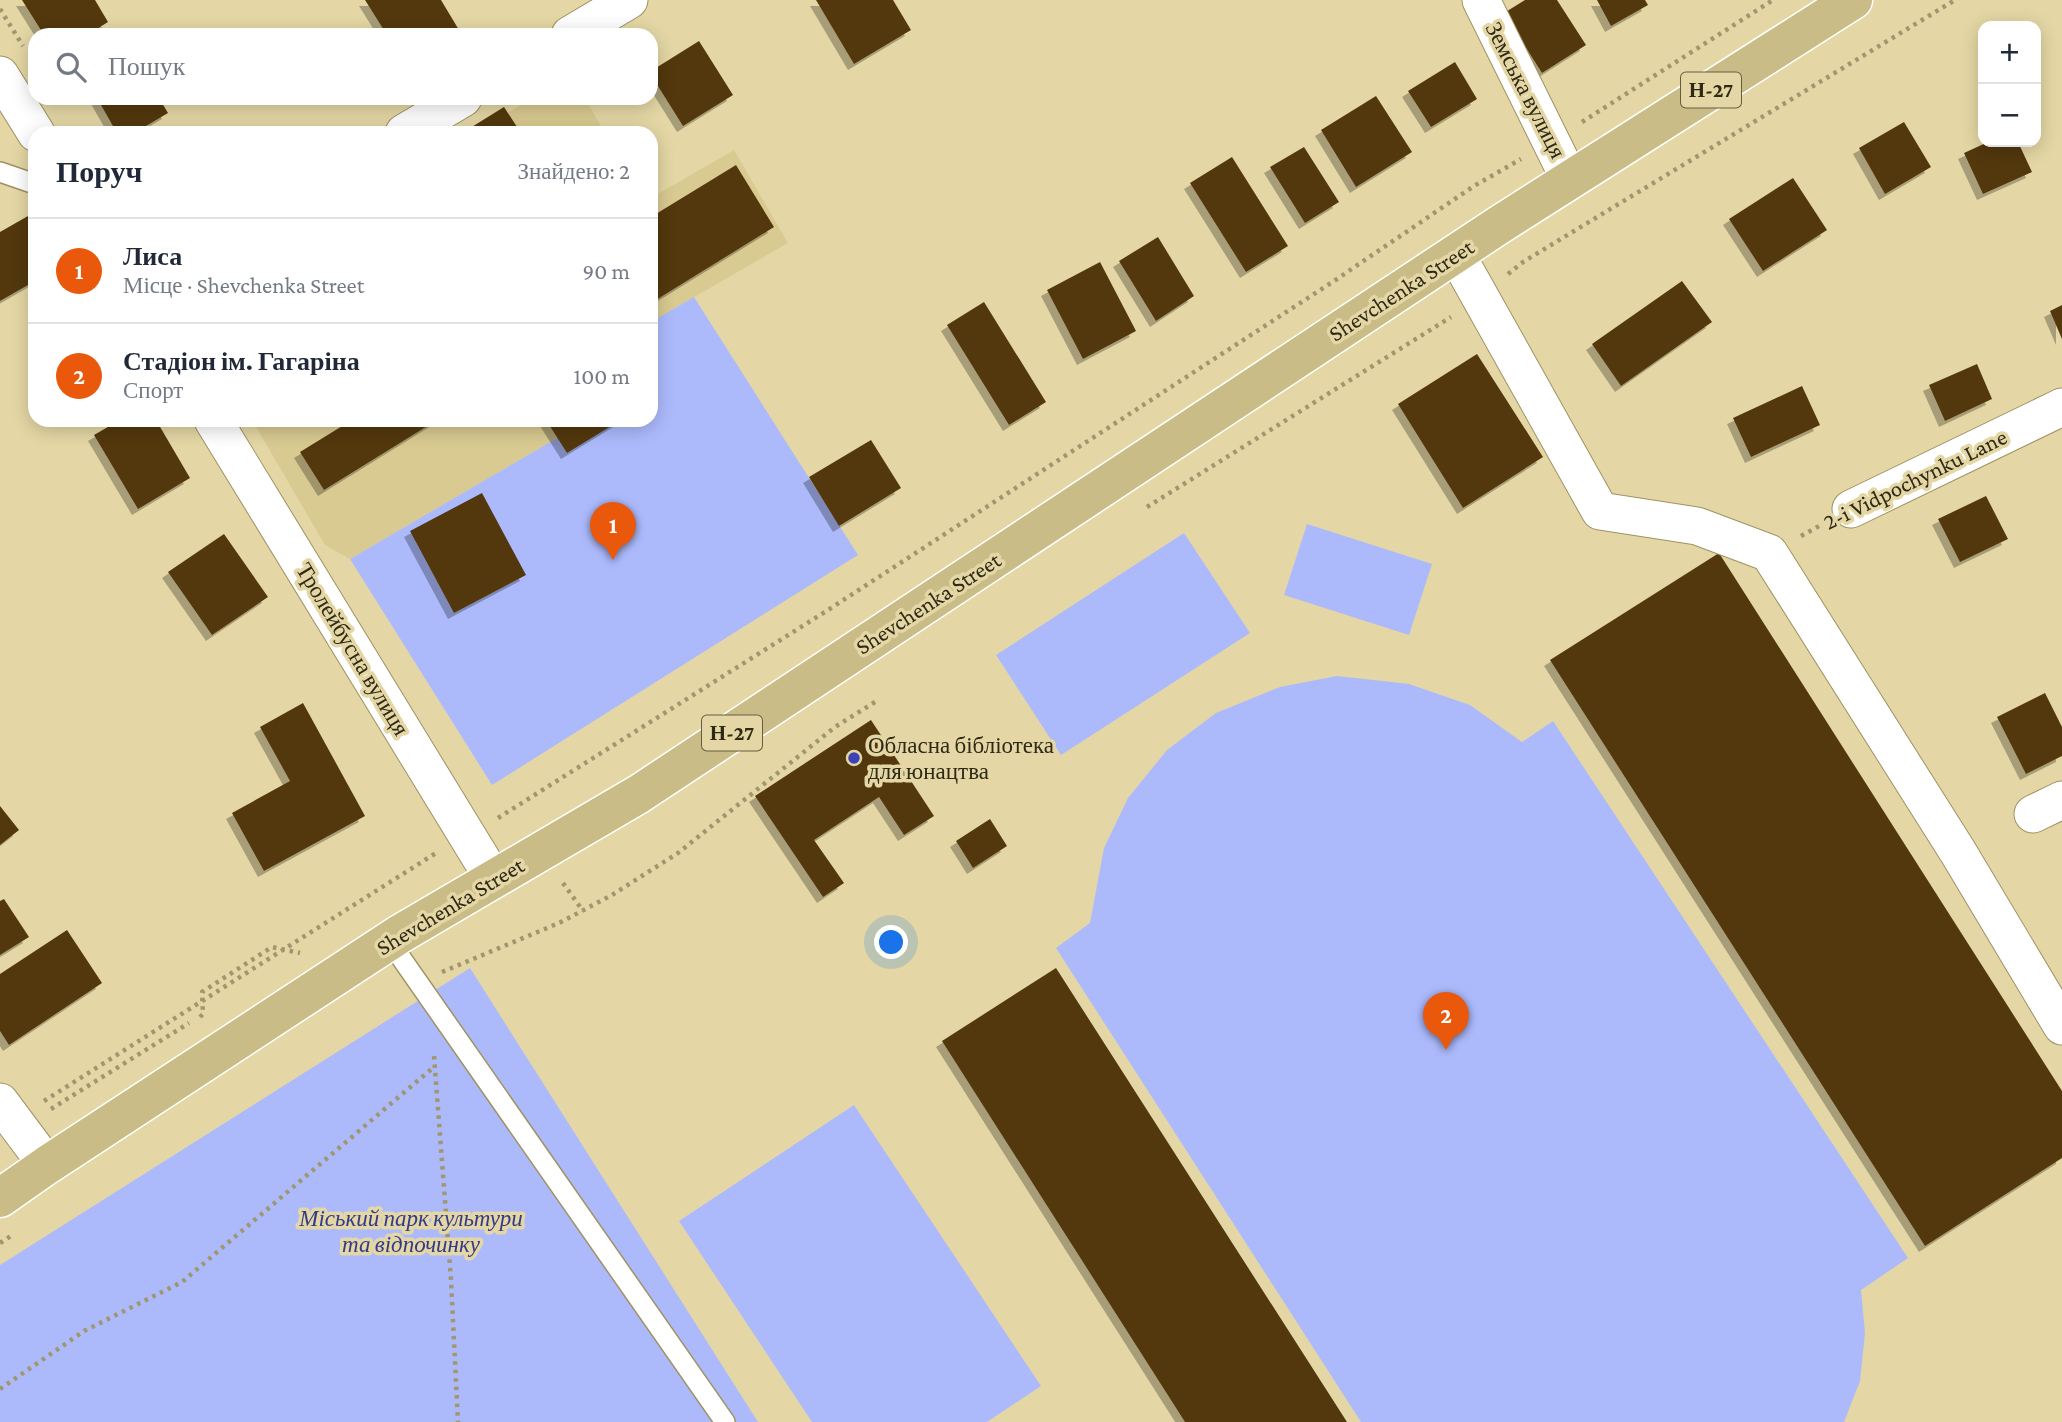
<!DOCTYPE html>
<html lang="uk">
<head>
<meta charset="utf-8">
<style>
	:root { --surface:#fff; --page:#f2f2f3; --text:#1f2937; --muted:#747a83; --line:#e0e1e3; --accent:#ea580c }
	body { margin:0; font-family:"Crimson Pro",serif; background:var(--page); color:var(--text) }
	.controls { position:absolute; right:21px; top:21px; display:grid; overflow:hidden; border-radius:14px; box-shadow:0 4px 18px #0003 }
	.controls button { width:63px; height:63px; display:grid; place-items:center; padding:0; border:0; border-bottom:2px solid var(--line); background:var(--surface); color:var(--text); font:35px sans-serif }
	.you { position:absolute; left:892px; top:943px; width:24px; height:24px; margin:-18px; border:5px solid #fff; border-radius:50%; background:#1a73e8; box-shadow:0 0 0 10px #1a73e833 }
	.badge { display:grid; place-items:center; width:46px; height:46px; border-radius:50%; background:var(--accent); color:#fff; font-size:23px; font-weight:700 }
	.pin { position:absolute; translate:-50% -58px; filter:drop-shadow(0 2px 4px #0008) }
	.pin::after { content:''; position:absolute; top:37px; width:24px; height:21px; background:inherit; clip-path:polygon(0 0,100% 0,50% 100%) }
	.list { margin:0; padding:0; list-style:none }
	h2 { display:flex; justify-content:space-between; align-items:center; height:91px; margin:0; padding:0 28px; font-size:30px }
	h2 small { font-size:23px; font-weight:400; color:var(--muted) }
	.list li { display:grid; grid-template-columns:46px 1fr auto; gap:21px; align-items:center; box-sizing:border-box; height:105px; padding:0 28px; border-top:2px solid var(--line) }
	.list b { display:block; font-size:26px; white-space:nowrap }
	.list p { margin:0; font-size:23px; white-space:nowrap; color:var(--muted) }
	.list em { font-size:23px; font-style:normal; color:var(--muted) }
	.icon { flex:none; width:38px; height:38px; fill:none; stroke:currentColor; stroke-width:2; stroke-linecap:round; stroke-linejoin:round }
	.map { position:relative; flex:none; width:2062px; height:1422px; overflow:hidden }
	.search { position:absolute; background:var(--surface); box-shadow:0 4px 18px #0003; left:28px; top:28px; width:630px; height:77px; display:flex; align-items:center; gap:18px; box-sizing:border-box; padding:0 24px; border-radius:21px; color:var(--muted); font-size:26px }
	.panel { position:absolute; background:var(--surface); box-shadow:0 4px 18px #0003; left:28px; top:126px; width:630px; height:301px; border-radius:21px }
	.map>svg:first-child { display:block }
</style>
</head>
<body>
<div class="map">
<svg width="2062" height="1422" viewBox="0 0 2062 1422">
	<defs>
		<filter id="shadow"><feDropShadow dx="-6" dy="6" stdDeviation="0" flood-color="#0004"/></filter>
	</defs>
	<rect width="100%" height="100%" fill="#e4d7a5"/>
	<path fill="#d9ca91" d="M533,98H585L605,133H473Z
		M734,150L788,243L651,322V198Z
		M252,420H588L350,559L325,545Z"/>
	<path fill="#acbafc" d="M694,297L858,555L492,785L350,559L588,420H651V322Z
		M1307,524L1432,564L1409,635L1284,595Z
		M1184,533L1250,633L1061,755L996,655Z
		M1337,676L1409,684L1470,705L1522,742L1553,721L1908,1258L1861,1290L1865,1333L1860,1381L1844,1422H1361L1056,948L1090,923L1104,848L1128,798L1167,750L1216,713L1280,687Z
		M470,968L758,1422H0V1265Z
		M854,1105L1041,1386L987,1422H812L679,1221Z"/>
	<path fill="#53380f" filter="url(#shadow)" d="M22,0H95L108,22L87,35H44Z
		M365,0H441L462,35H387Z
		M816,0H893L911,30L854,64Z
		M1525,0H1557L1586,45L1542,73L1504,13Z
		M1597,0H1645L1648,5L1611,26Z
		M699,41L733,95L683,126L651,75V71Z
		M1455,62L1477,99L1431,127L1408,91Z
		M1376,96L1412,152L1356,187L1321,130Z
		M97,98H159L168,113L134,133H117Z
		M504,107L521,133H462Z
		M1904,122L1931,167L1885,194L1859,148Z
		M1988,142H2018L2032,172L1983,194L1964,153Z
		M1304,147L1339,202L1305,223L1270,167Z
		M1232,157L1288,246L1246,272L1190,183Z
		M736,165L774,227L651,303V217Z
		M1793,178L1827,230L1763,271L1729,219Z
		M35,212V281L0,301V232Z
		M1158,237L1194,296L1156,321L1119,261Z
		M1100,262L1136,331L1083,359L1047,290Z
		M1682,281L1712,322L1621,386L1592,344Z
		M984,302L1046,402L1009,425L947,325Z
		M2062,305V339L2050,311Z
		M1477,354L1543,457L1463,508L1398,404Z
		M1977,364L1992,399L1945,421L1929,385Z
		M1802,386L1820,425L1751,457L1733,418Z
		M120,420H156L190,478L138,509L94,435Z
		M352,420H437L324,490L300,452Z
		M546,420H621L567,453Z
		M871,440L901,488L839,526L809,477Z
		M482,493L526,575L454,613L410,531Z
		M1986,496L2008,539L1960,562L1938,519Z
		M224,534L268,597L212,635L168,572Z
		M1719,553L2062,1091V1158L1925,1246L1550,660Z
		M2045,693L2062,727V756L2026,774L1997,717Z
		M303,703L365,816L264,871L232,813L290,781L260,727Z
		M871,720L934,816L904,835L879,797L814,840L844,883L823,897L755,796Z
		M0,806L19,830L0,845Z
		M990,819L1007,846L973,868L956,841Z
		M4,899L29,937L0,955V901Z
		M67,930L102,983L9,1045L0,1031V974Z
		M1056,968L1347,1422H1185L942,1041Z"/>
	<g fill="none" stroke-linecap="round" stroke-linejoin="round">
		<defs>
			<path id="service" d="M0,172L35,184
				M390,942L725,1422"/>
			<path id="minor" d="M1481,0L1570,180
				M570,35L629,0
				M0,75L36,133
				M404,133L463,98
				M1456,254L1600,511L1697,526L1769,553L1958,852L2062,1026
				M213,420L493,878
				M1851,509L2062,407
				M2033,814L2062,800
				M0,1102L47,1165"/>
			<path id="primary" d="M0,1198L47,1165L400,934L639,794L1499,225L1853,0"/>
		</defs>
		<use href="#service" stroke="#9f9263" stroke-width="22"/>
		<use href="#minor" stroke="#9f9263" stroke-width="39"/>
		<use href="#primary" stroke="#fff" stroke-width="41"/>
		<path stroke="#a0966f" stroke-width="4.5" stroke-dasharray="3.5 5" stroke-linecap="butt" d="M0,9L23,46
			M1582,122L1773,0
			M1508,274L1523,262L1955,0
			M1147,507L1451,317
			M1801,536L1821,525
			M498,818L828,610L1334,281L1474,186L1521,159
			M563,883L583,911
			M442,972L559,923L612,895L678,853L835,727L875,702
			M200,1017L203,1014L202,992L272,947L300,953
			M434,1056L451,1280L458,1422
			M44,1101L436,853
			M51,1109L189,1023
			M0,1243L11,1236
			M0,1389L84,1331L182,1282L435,1066"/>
		<use href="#service" stroke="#fff" stroke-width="19"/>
		<use href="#minor" stroke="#fff" stroke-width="37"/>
		<use href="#primary" stroke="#cabc86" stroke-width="38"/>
	</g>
	<circle fill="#3d42b6" stroke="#e4d7a5" stroke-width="2.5" cx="854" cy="758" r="7"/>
	<g text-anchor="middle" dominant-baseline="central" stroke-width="7" stroke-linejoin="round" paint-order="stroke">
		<g fill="#e4d7a5" stroke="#655d40" stroke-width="2">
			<rect x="1681" y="72.5" width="60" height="35" rx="5"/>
			<rect x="702" y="715.5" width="60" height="35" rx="5"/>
		</g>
		<g font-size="21" font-weight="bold" fill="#2e2915">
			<text x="1711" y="90">Н-27</text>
			<text x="732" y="733">Н-27</text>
		</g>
		<g font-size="23" fill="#2e2915" stroke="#e4d7a5">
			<text transform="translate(1526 90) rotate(63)">Земська вулиця</text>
			<text transform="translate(1401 290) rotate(-33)">Shevchenka Street</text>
			<text transform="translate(1915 479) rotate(-26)">2-i Vidpochynku Lane</text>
			<text transform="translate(928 603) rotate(-33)">Shevchenka Street</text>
			<text transform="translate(353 649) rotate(59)">Тролейбусна вулиця</text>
			<text transform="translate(450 906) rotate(-31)">Shevchenka Street</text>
		</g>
		<g font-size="23" fill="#2e2915" stroke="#e4d7a5" text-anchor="start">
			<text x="868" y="745">Обласна бібліотека<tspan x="868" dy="26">для юнацтва</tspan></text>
		</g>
		<g font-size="23" font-style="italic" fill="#333b88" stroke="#e4d7a5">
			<text x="411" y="1218">Міський парк культури<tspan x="411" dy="26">та відпочинку</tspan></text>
		</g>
	</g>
</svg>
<div class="controls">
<button>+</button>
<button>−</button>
</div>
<div class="you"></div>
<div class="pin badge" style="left:613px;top:560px">1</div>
<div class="pin badge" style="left:1446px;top:1050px">2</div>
<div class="search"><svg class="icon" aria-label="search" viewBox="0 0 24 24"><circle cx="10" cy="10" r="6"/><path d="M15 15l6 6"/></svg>Пошук</div>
<section class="panel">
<h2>Поруч<small>Знайдено: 2</small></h2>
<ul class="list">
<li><span class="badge">1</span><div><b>Лиса</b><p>Місце · Shevchenka Street</p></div><em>90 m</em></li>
<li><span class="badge">2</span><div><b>Стадіон ім. Гагаріна</b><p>Спорт</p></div><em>100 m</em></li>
</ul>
</section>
</div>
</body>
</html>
